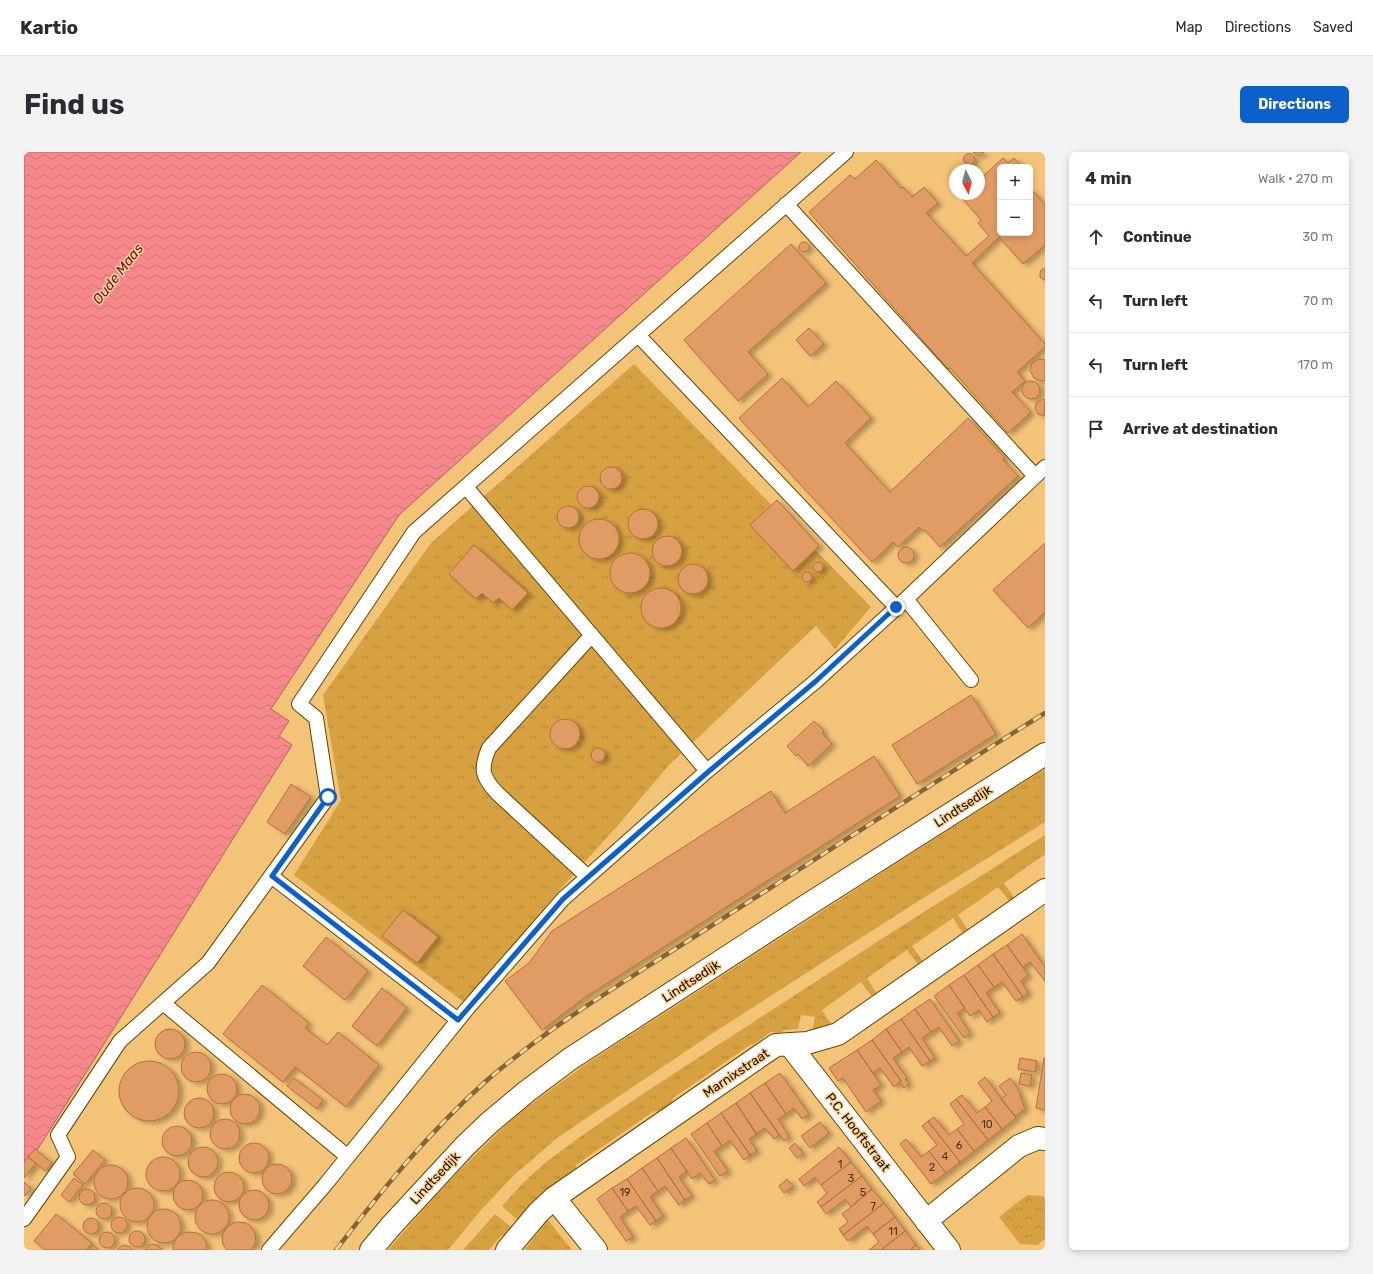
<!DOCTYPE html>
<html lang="en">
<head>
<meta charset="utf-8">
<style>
	:root { --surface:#fff; --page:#f2f2f3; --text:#2b2b33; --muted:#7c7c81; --line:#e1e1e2; --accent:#0d60c9 }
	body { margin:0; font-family:Rubik,sans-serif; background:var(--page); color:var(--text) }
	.controls { position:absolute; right:12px; top:12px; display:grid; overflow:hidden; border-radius:6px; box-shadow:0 2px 6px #0003 }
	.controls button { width:36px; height:36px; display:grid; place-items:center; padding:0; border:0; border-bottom:1px solid var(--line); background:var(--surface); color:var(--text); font:20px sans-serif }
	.compass { position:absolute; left:925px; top:12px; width:36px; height:36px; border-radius:50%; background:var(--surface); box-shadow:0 2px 6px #0003; rotate:173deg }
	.stop { position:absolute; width:12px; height:12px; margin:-9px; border:3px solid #0d60c9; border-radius:50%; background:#fff }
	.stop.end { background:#0d60c9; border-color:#fff; box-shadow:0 1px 4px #0008 }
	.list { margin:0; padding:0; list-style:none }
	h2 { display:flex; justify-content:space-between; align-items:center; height:52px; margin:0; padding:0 16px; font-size:17px }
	h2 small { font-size:13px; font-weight:400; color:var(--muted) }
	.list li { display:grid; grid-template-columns:26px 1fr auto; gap:12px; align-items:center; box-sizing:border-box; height:64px; padding:0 16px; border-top:1px solid var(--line) }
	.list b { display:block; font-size:15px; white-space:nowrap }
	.list em { font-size:13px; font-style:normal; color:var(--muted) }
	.icon { flex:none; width:22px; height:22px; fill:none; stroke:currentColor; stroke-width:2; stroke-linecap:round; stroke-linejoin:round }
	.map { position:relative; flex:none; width:1021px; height:1098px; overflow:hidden; border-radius:6px }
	header { display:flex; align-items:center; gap:24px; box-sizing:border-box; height:56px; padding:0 20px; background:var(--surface); border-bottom:1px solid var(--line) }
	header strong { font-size:19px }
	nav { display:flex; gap:22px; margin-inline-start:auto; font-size:14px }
	.intro { display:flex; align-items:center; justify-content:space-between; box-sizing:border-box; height:96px; padding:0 24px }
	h1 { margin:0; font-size:28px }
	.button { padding:10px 18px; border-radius:6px; background:var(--accent); color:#fff; font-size:14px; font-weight:700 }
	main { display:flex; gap:24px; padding:0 24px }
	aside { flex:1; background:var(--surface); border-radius:6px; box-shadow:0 2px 6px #0003 }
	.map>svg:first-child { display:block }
</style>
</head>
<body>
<header>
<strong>Kartio</strong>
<nav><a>Map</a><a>Directions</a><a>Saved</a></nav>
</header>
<div class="intro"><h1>Find us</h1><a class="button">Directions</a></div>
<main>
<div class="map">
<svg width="1021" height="1098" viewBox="0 0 1021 1098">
	<defs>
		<pattern id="grass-tufts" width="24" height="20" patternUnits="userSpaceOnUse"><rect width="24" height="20" fill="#d7a142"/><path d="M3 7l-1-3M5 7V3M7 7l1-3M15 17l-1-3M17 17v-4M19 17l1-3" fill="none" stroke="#b88938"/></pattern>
		<pattern id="forest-crowns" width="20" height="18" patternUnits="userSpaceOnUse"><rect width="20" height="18" fill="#d7a142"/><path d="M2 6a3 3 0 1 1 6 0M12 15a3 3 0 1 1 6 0" fill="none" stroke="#b88938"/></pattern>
		<pattern id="water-waves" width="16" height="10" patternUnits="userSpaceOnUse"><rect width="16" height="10" fill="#f6888c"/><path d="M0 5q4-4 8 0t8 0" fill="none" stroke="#d27477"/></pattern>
		<filter id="shadow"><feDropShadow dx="4.5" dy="2.5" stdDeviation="2" flood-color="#0004"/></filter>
	</defs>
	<rect width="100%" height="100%" fill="#f3c377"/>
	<path fill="url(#grass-tufts)" d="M610,212L847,455L811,497L792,474L645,613L595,672L518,758L441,851L270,723L317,648L299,543L407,391Z
		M1021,617V670L885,755L686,883L533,986L488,1025L457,1058L424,1098H364L406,1050L433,1021L492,963L565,910L871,712Z
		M1021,683V704L1020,703L980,731L991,747L986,750L974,735L934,763L945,779L940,783L929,766L888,794L900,811L895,814L883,798L843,826L854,843L849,846L837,830L798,858L810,877L788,880L791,865L777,863L774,877L761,878L755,881L747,880L730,892L726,893L649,946L646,957L641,961L630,959L552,1013V1020L497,1071L478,1054L501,1029L522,1010L560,982L620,941L859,786Z
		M471,1062L491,1078L488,1082L477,1084L465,1098H439Z
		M524,1068L548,1098H503L501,1097Z"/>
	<path fill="url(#forest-crowns)" d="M1003,1043L1019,1044L1021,1047V1087L1013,1093L996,1092L975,1065Z"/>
	<path fill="url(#water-waves)" stroke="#b56362" d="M0,0H777L375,363L247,557L265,569L255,584L268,593L0,1019Z"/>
	<path fill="#e19c66" stroke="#b2713a" filter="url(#shadow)" d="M949,0H960L958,3L954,4Z
		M939.5 7a5.5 5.5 0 1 1 11 0a5.5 5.5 0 1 1-11 0Z
		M979,6L984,11L990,6L998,15H976V81H1006V36L1021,53V93L999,112L975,85L948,111L1021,192V195L993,220L1001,229L988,240L1007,260L984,281L926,216L924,217L785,60L826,23L831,27L852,8L877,36L879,35L888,45L900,35L914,51L902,61L942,104L965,84L954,71L957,68L937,45L940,42H955V28Z
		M775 95a5 5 0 1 1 10 0a5 5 0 1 1-10 0Z
		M767,92L802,131L724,200L744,222L714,249L660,188Z
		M1021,116V128H1020L1016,125V122L1017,118Z
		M785,176L800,192L786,204L772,188Z
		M1018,207L1021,208V228L1017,229L1010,226L1006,219L1008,211L1013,208Z
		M758,226L784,255L812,229L847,266L821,291L866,340L944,266L981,306L979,308L994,324L916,395L901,378L899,379L895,375L874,395L869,390L848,410L715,266Z
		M998 238a9 9 0 1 1 18 0a9 9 0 1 1-18 0Z
		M1019,247H1021L1020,264L1014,262L1011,256L1013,250Z
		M576 326a11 11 0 1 1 22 0a11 11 0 1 1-22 0Z
		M553 345a11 11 0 1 1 22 0a11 11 0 1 1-22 0Z
		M753,348L795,394L769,419L726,373Z
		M533 365a11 11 0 1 1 22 0a11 11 0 1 1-22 0Z
		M604 372a15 15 0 1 1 30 0a15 15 0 1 1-30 0Z
		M555 387a20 20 0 1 1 40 0a20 20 0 1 1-40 0Z
		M628 399a15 15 0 1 1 30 0a15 15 0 1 1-30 0Z
		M1021,391V460L1004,476L969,438Z
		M450,393L504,441L488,458L475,446L469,451L458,441L452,447L425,422Z
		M874 403a8 8 0 1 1 16 0a8 8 0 1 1-16 0Z
		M586 421a20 20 0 1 1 40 0a20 20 0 1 1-40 0Z
		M789 415a5 5 0 1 1 10 0a5 5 0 1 1-10 0Z
		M654 427a15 15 0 1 1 30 0a15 15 0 1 1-30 0Z
		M778 425a5 5 0 1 1 10 0a5 5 0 1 1-10 0Z
		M617 456a20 20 0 1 1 40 0a20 20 0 1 1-40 0Z
		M947,543L972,582L893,632L868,593Z
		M526 582a15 15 0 1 1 30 0a15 15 0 1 1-30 0Z
		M790,569L800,579L798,581L808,592L784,614L774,602L772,604L763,594Z
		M567 603a7 7 0 1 1 14 0a7 7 0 1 1-14 0Z
		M850,604L876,644L560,846L518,878L481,829L505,811L528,779L747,639L761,661Z
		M267,632L287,645L261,682L243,670Z
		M379,758L414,785L393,811L358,784Z
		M998,782L1021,815V829L1006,810L999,815L983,793Z
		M302,785L344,819L321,848L279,814Z
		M983,793L1004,823L997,829L1004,841L999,845L969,802Z
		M969,802L999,845L992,849L978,830L970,835L954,813Z
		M954,813L970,835L962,841L976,861L969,865L940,823Z
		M940,823L969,865L963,870L955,858L946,864L925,833Z
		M238,833L285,871L281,876L303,893L314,880L355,913L322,955L271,915L259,930L199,882Z
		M925,833L941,856L933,861L946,881L940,886L910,844Z
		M358,836L383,856L353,894L328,874Z
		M906,847L935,889L928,894L915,875L907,880L891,857Z
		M891,857L907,880L898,886L911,906L906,909L877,867Z
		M877,867L906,909L898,914L885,895L878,900L862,877Z
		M131 892a15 15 0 1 1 30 0a15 15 0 1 1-30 0Z
		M862,877L878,900L869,906L883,926L881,927L885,932L880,936L876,930L877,929L848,888Z
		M848,888L877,929L870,935L856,916L849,921L833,898Z
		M833,898L857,933L849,938L857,949L842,960L819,926L814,929L805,916Z
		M157 915a15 15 0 1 1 30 0a15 15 0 1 1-30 0Z
		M996,906L1013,909L1011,920L994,917Z
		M1020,906H1021V958L1012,956Z
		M95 939a30 30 0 1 1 60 0a30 30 0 1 1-60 0Z
		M756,921L785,962L778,967L770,956L762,962L741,931Z
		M997,921L1008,923L1006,934L995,932Z
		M183 937a15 15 0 1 1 30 0a15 15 0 1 1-30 0Z
		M961,925L992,966L978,977L961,955L968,949L954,931Z
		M270,926L299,948L293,957L263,934Z
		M986,926L993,935L1001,957L991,964L977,947L982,943L975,934Z
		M741,931L762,962L754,967L765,985L760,989L726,941Z
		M726,941L755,983L750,987L741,976L732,982L712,951Z
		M206 957a15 15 0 1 1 30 0a15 15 0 1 1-30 0Z
		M938,943L953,961L961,955L978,977L964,988L932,947Z
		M160 961a15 15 0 1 1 30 0a15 15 0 1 1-30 0Z
		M932,947L964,988L950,999L933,977L940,972L926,952Z
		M712,951L733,982L725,987L733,999L726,1003L697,961Z
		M697,961L726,1003L720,1008L706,988L698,994L683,971Z
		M910,965L925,983L933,977L950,999L936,1010L904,969Z
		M186 982a15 15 0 1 1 30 0a15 15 0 1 1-30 0Z
		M904,969L936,1010L922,1021L905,999L913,993L898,974Z
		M796,970L805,981L786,996L777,984Z
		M683,971L698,994L690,999L704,1019L696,1024L667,982Z
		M138 989a15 15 0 1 1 30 0a15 15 0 1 1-30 0Z
		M662,986L691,1028L685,1032L676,1021L668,1027L647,996Z
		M882,987L897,1005L905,999L922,1021L907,1032L876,992Z
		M215 1006a15 15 0 1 1 30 0a15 15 0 1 1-30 0Z
		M771,991L779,1001L773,1006L765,996Z
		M164 1010a15 15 0 1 1 30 0a15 15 0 1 1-30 0Z
		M815,995L827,1010L797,1033L791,1025L780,1034L775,1027Z
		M647,996L663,1019L655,1025L668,1044L661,1048L633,1006Z
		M11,997L28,1011L21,1019L4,1005Z
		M69,998L81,1008L61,1032L49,1022Z
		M4,1005L12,1011L0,1026V1010Z
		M122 1022a17 17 0 1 1 34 0a17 17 0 1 1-34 0Z
		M633,1006L661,1048L655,1053L641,1034L634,1039L618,1016Z
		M827,1010L838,1024L797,1055L793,1050L803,1041L797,1033Z
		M238 1027a15 15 0 1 1 30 0a15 15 0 1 1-30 0Z
		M70 1030a17 17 0 1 1 34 0a17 17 0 1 1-34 0Z
		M618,1016L634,1039L626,1045L639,1064L632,1069L603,1027Z
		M190 1035a15 15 0 1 1 30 0a15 15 0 1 1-30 0Z
		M838,1024L848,1037L827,1055L821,1047L802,1062L797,1055Z
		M50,1026L59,1033L45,1050L37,1043Z
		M603,1027L632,1069L626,1073L612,1054L604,1059L588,1036Z
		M763,1027L769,1034L760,1041L755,1034Z
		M149 1043a15 15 0 1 1 30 0a15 15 0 1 1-30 0Z
		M0,1030L7,1036L1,1044L0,1043Z
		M588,1036L604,1059L596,1065L609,1085L602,1089L573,1047Z
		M96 1053a17 17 0 1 1 34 0a17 17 0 1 1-34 0Z
		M55 1045a8 8 0 1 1 16 0a8 8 0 1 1-16 0Z
		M848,1037L860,1051L819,1083L815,1077L824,1070L818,1062Z
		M215 1053a15 15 0 1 1 30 0a15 15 0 1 1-30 0Z
		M171 1065a17 17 0 1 1 34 0a17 17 0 1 1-34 0Z
		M72 1059a8 8 0 1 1 16 0a8 8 0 1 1-16 0Z
		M860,1051L871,1065L849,1082L843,1074L824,1089L819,1083Z
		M123 1074a17 17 0 1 1 34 0a17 17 0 1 1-34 0Z
		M32,1062L68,1091L62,1098H21L10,1089Z
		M87 1073a8 8 0 1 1 16 0a8 8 0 1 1-16 0Z
		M871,1065L881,1079L857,1098H845L855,1090L849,1082Z
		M59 1074a8 8 0 1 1 16 0a8 8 0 1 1-16 0Z
		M213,1070L222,1071L226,1074L231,1081L232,1090L227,1098H203L199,1093L198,1084L202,1076L209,1071Z
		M105 1087a8 8 0 1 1 16 0a8 8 0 1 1-16 0Z
		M881,1079L892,1093L886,1098H857Z
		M75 1088a8 8 0 1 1 16 0a8 8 0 1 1-16 0Z
		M164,1080L173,1081L177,1083L182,1090L183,1098H149V1094L153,1085L160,1081Z
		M129,1092L135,1094L137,1098H121L125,1093Z
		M69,1093L75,1098H65Z
		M100,1093L106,1095L108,1098H93L96,1095Z
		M892,1093L896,1098H886Z"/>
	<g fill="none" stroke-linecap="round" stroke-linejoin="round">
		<defs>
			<path id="lane" d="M762,52L1011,324
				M614,183L872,455
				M442,335L683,619
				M882,447L947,528
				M247,724L434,868
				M564,725L473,641C458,625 456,617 465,596L568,483
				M139,851L324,1005
				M0,1067L44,1005L34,983L96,889L184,811L304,645L292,566L275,552L390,380L822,0
				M245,1098L301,1033L443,857L539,747L683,619L792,529L882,447L1021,315"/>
			<path id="street" d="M765,892L925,1098
				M530,1046L572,1098
				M902,1069L995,994L1014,986L1021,987
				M483,1098L514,1061L530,1046L743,899L752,893L783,891L814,882L1021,738"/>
			<path id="secondary" d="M347,1098L367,1074L441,994L465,971L502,940L546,907L785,752L1021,602"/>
		</defs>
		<use href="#lane" stroke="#664500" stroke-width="16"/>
		<use href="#street" stroke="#664500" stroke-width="24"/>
		<use href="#secondary" stroke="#664500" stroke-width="24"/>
		<use href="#lane" stroke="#fff" stroke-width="14"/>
		<use href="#street" stroke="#fff" stroke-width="22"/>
		<use href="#secondary" stroke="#fff" stroke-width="22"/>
		<defs>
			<path id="rail" d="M312,1098C357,1039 405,980 461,930C530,870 610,824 687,774C798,703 909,631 1021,561"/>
		</defs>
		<use href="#rail" stroke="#836539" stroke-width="4.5"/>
		<use href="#rail" stroke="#f9d297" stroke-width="3" stroke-dasharray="9" stroke-linecap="butt"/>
	</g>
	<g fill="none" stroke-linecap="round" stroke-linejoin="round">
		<path stroke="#0d60c9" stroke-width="5" d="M304,645L248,724L434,868L539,747L684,620L792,529L872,455"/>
	</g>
	<g text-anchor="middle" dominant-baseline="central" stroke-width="3" stroke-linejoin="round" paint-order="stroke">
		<g font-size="11" fill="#4d321a">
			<text x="963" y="972">10</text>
			<text x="935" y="993">6</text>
			<text x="921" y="1004">4</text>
			<text x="816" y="1012">1</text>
			<text x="908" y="1015">2</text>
			<text x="827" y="1026">3</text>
			<text x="601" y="1040">19</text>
			<text x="839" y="1040">5</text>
			<text x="849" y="1054">7</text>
			<text x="869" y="1079">11</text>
		</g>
		<g font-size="13" fill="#1c0e00" stroke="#f9d297">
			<text transform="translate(939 654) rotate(-33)">Lindtsedijk</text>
			<text transform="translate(667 829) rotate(-33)">Lindtsedijk</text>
			<text transform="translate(712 921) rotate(-34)">Marnixstraat</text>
			<text transform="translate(834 980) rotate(52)">P.C. Hooftstraat</text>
			<text transform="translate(411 1026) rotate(-47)">Lindtsedijk</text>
		</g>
		<g font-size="14" font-style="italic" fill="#6a1421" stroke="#f9d297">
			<text transform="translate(94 122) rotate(-52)">Oude Maas</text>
		</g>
	</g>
</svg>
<div class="controls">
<button>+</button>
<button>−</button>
</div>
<svg class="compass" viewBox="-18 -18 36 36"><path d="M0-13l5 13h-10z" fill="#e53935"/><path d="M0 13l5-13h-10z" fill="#7c7c81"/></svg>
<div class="stop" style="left:304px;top:645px"></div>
<div class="stop end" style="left:872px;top:455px"></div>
</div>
<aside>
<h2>4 min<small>Walk · 270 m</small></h2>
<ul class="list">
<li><svg class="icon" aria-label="ahead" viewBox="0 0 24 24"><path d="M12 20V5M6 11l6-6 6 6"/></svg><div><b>Continue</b></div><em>30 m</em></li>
<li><svg class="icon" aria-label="left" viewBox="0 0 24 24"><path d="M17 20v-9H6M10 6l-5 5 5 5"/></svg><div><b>Turn left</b></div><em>70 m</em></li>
<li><svg class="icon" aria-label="left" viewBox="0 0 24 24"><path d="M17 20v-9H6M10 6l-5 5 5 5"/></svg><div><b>Turn left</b></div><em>170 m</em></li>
<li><svg class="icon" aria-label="arrive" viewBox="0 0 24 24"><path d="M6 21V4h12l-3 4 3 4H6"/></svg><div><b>Arrive at destination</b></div></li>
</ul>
</aside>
</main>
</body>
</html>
